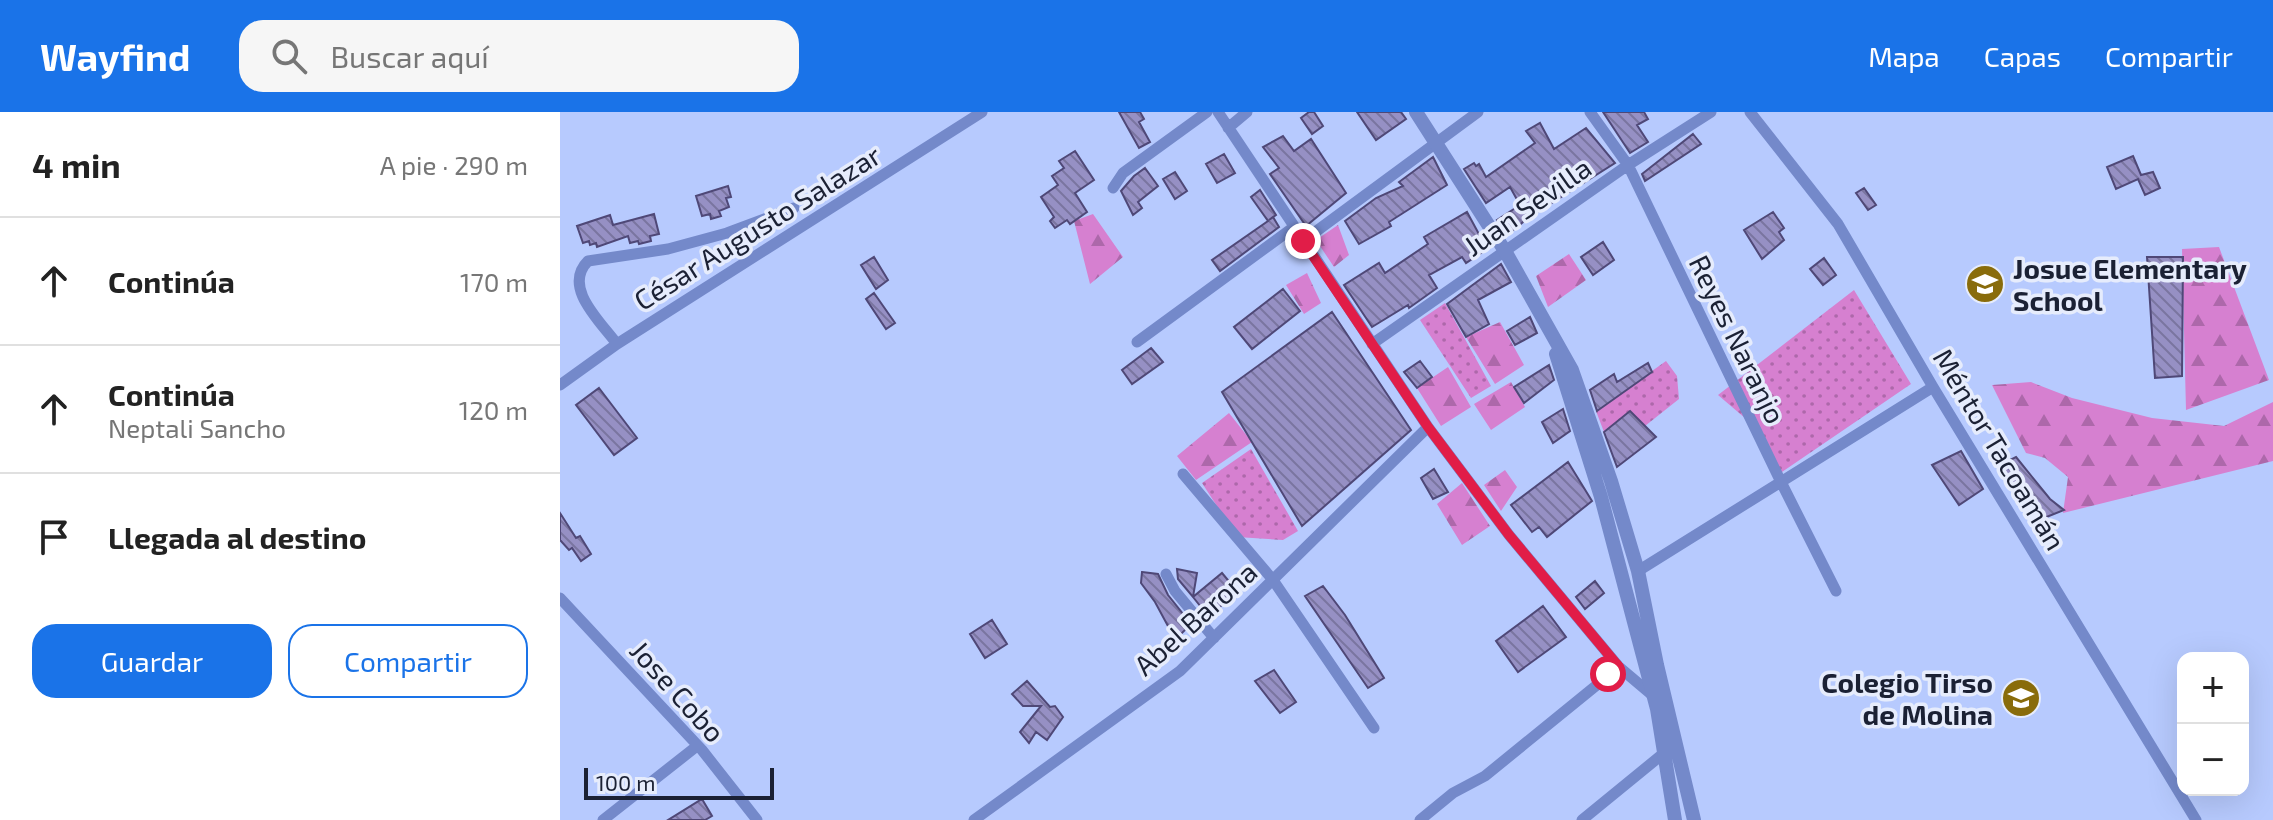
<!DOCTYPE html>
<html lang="es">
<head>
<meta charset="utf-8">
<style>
	:root { --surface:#fff; --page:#f6f6f6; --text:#222; --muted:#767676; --line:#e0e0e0; --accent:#1a73e8 }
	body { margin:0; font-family:"Exo 2",sans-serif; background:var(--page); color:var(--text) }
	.controls { position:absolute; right:24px; bottom:24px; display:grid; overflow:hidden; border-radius:16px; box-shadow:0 8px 32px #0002 }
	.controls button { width:72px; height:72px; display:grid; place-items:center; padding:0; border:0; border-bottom:2px solid var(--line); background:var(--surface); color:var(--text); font:40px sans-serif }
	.scale { position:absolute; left:24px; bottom:20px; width:190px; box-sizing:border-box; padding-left:8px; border:4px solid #1b2134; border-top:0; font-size:22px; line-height:28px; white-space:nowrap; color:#1b2134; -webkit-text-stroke:6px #e6ecfc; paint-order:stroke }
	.stop { position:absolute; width:24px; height:24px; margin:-18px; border:6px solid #e11d48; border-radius:50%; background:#fff }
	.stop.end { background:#e11d48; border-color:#fff; box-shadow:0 2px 8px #0008 }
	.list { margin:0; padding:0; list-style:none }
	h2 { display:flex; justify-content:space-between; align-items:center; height:104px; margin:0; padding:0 32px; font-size:34px }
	h2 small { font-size:26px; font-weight:400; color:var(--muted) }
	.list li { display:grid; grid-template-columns:52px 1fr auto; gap:24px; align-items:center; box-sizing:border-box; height:128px; padding:0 32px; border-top:2px solid var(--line) }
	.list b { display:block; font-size:30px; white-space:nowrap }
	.list p { margin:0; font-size:26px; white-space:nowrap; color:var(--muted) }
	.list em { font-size:26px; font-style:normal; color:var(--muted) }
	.actions { display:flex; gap:16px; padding:24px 32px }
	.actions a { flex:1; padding:18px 0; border:2px solid var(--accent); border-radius:24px; text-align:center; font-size:28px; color:var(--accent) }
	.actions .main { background:var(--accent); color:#fff }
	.icon { flex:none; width:44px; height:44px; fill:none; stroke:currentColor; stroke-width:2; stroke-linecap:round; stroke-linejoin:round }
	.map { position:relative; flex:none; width:1713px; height:708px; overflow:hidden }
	header { display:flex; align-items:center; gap:48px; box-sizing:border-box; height:112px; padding:0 40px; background:var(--accent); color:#fff }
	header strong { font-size:38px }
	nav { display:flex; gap:44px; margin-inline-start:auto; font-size:28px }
	.search { width:560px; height:72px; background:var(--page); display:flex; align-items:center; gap:20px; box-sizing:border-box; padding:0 28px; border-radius:24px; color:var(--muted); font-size:30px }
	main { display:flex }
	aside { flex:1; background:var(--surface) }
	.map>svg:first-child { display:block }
</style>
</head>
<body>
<header>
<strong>Wayfind</strong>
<div class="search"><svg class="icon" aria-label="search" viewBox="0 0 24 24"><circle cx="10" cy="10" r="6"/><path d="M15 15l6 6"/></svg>Buscar aquí</div>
<nav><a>Mapa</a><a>Capas</a><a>Compartir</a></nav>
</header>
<main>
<aside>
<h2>4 min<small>A pie · 290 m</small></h2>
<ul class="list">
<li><svg class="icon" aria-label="ahead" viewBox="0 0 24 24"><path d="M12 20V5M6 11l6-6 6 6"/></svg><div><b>Continúa</b></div><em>170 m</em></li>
<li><svg class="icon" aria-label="ahead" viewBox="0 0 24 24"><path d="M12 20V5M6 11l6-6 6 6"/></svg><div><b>Continúa</b><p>Neptali Sancho</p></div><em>120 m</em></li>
<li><svg class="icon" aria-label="arrive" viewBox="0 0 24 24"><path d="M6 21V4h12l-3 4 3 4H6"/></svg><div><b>Llegada al destino</b></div></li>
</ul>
<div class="actions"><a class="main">Guardar</a><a>Compartir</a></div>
</aside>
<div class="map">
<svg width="1713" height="708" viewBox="0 0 1713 708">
	<defs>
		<pattern id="grass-dots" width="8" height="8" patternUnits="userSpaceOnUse" patternTransform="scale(2)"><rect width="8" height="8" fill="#d680d0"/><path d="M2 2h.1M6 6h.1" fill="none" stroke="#ad68aa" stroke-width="1.8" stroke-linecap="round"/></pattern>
		<pattern id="forest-firs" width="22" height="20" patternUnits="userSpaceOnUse" patternTransform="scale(2)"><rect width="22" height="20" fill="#d680d0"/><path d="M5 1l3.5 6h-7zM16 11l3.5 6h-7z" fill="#ad68aa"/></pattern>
		<pattern id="building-back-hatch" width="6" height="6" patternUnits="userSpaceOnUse" patternTransform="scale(2)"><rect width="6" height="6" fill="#9690c4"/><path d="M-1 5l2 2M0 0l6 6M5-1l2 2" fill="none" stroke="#7a75a0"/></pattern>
	</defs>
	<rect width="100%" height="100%" fill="#b7cafe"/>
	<path fill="url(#grass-dots)" d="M1294,178L1351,272L1219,362L1199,318L1158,283Z
		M885,191L931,274L911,286L860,208Z
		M1106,249L1117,264L1119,287L1085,314L1070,300L1044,320L1036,299Z
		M691,337L738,419L723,428L677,425L642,371Z"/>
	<path fill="url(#forest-firs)" d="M533,102L563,145L530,172L514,109Z
		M778,113L789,143L774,155L756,128Z
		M1659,135L1709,268L1626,298L1622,137Z
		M1009,142L1026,168L988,195L976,164Z
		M747,161L761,191L744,202L726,173Z
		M940,210L964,253L935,272L906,225Z
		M888,255L911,295L881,314L857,276Z
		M951,270L965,295L931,318L914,292Z
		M1471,270L1512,286L1592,306L1664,314L1713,290V349L1503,401L1508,365L1485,346L1466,341L1432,273Z
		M669,301L692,330L636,368L617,344Z
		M945,358L957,375L941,399L924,373Z
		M902,371L930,414L902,433L877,392Z"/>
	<path fill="url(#building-back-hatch)" stroke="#4f4877" stroke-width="2" d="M559,0H580L584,7L579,10L590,30L579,36Z
		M749,0H754L763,14L752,22L741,6Z
		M797,0H841L846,7L816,28Z
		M1043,0H1084L1088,7L1077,13L1088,30L1070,41Z
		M980,11L994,37L1026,16L1055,51L968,106L947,123L937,108L960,93L950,75L926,91L904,57L914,51L916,54L919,52L926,65L975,31L966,19Z
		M1133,22L1141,32L1085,69L1082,62Z
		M723,24L734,39L751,27L786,81L746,114L710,62L719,56L703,35Z
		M515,39L534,68L515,81L527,100L510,112L507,108L495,116L490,109L494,105L481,85L498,73L492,64L504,56L499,49Z
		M664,42L675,61L657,71L646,52Z
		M1573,44L1581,63L1593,60L1600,76L1585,83L1578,67L1556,77L1547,55Z
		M873,45L887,73L829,110L831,114L799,132L785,109L816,86L843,74L839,70Z
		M585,56L598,74L578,90L582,96L573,103L561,79L574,64Z
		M615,60L627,79L615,87L603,67Z
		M168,74L171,85L166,86L169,95L159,99L161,104L151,107L150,102L142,104L136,84Z
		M1304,76L1316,93L1308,98L1296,81Z
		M700,78L716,103L709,108L713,105L719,115L660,159L652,148L708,109L691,85Z
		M907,100L927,137L906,151L902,145L869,163L877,176L849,196L848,193L812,215L784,173L819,151L825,161L868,132L864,125Z
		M1213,100L1224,116L1219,120L1224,128L1202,147L1184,118Z
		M94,102L99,122L90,124L91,129L79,132L78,129L70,131L68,124L37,135L36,131L30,133L29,129L23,131L17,114L50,103L53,113Z
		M1043,130L1054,148L1033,163L1021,145Z
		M314,145L328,168L316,177L301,153Z
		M1587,145H1623L1622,264L1595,266Z
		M1264,146L1276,163L1263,173L1250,157Z
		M941,152L951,170L918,188L929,212L906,225L887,192Z
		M723,177L740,199L692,237L674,215Z
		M314,181L335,211L326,217L306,187Z
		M772,200L851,318L742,414L662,280Z
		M970,205L977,221L955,233L947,219Z
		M591,236L603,250L572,272L562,258Z
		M860,249L872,265L857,276L844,260Z
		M1088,251L1092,260L1037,299L1030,278L1054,262L1057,270Z
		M989,253L994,268L964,291L954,275Z
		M39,276L77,326L54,343L16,293Z
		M1003,297L1010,319L993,331L982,310Z
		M1070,299L1096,325L1057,355L1044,320Z
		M1401,339L1423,377L1399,393L1372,353Z
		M1456,345L1490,387L1504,398L1474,410L1473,400L1438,354Z
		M1008,350L1032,389L987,425L979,415L972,420L951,393Z
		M874,357L888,380L873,387L861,366Z
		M0,401L16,426L20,424L31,442L21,449L12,436L9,438L0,428Z
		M617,457L637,461L633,485L618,467Z
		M582,460L598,462L608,483L631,512L619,524L613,514L609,516L595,490L581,471Z
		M662,461L677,479L649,505L633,485Z
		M1035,469L1044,481L1025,497L1016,485Z
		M763,474L785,503L824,566L808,576L745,484Z
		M983,494L1006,525L958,560L936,529Z
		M432,508L447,532L425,546L410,522Z
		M714,558L736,590L720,601L695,569Z
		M467,569L490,595L495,594L503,605L487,628L476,620L469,631L460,620L481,594H463L452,582Z
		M142,687L152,704L145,708H108Z"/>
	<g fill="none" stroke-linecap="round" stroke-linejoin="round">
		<path stroke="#7489ca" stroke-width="11" d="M658,0L868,315L949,423L1059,555
			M1030,0L1068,53L1221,370L1276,479
			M1190,0L1278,112L1373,275L1636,708
			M668,16L687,0
			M553,76L563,61L647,0
			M743,129L918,0
			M577,230L734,115
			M57,232C40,209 2,175 28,149L108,137L167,121L234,96
			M812,232L1068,53L1151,0
			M0,273L57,232L422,0
			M623,362L713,468L814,616
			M1078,459L1373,275
			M606,462L615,479L654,526
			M0,486L142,638L197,708
			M43,708L137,634
			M414,708L620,559L868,315
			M860,708L893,681L925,664L1059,555L1091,582
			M1022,708L1104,641"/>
		<path stroke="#7489ca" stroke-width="14" d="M856,0L945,139L1012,258L1051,369L1078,459L1097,553L1134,708
			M996,242L1041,385L1097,597L1115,708"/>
	</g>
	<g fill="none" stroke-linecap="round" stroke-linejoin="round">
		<path stroke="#e11d48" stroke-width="10" d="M743,129L868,315L949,423L1059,555L1048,562"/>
	</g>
	<defs>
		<symbol id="school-disc" viewBox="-11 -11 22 22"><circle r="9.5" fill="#896c0b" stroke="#e6ecfc"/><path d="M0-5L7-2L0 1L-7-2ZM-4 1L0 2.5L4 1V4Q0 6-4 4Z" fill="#fff"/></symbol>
		<symbol id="university-disc" viewBox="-11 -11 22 22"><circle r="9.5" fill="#896c0b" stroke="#e6ecfc"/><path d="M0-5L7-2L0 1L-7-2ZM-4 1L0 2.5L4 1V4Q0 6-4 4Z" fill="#fff"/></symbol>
	</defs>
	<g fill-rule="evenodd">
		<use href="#school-disc" x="1403" y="150" width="44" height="44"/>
		<use href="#university-disc" x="1439" y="564" width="44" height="44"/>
	</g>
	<g text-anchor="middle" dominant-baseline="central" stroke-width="7" stroke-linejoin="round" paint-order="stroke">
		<g font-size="28" fill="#1b2134" stroke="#e6ecfc">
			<text transform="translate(967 94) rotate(-35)">Juan Sevilla</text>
			<text transform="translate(197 115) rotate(-32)">César Augusto Salazar</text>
			<text transform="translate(1178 227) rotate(64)">Reyes Naranjo</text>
			<text transform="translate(1440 337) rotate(59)">Méntor Tacoamán</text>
			<text transform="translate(635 506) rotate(-42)">Abel Barona</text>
			<text transform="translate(118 579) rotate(48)">Jose Cobo</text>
		</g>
		<g font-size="28" font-weight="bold" fill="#1b2134" stroke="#e6ecfc" text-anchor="start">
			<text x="1453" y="156">Josue Elementary<tspan x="1453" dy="32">School</tspan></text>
			<text x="1433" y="570" text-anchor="end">Colegio Tirso<tspan x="1433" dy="32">de Molina</tspan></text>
		</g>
	</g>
</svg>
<div class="controls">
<button>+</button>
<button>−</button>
</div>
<div class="scale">100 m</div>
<div class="stop" style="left:1048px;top:562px"></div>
<div class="stop end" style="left:743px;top:129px"></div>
</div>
</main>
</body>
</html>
